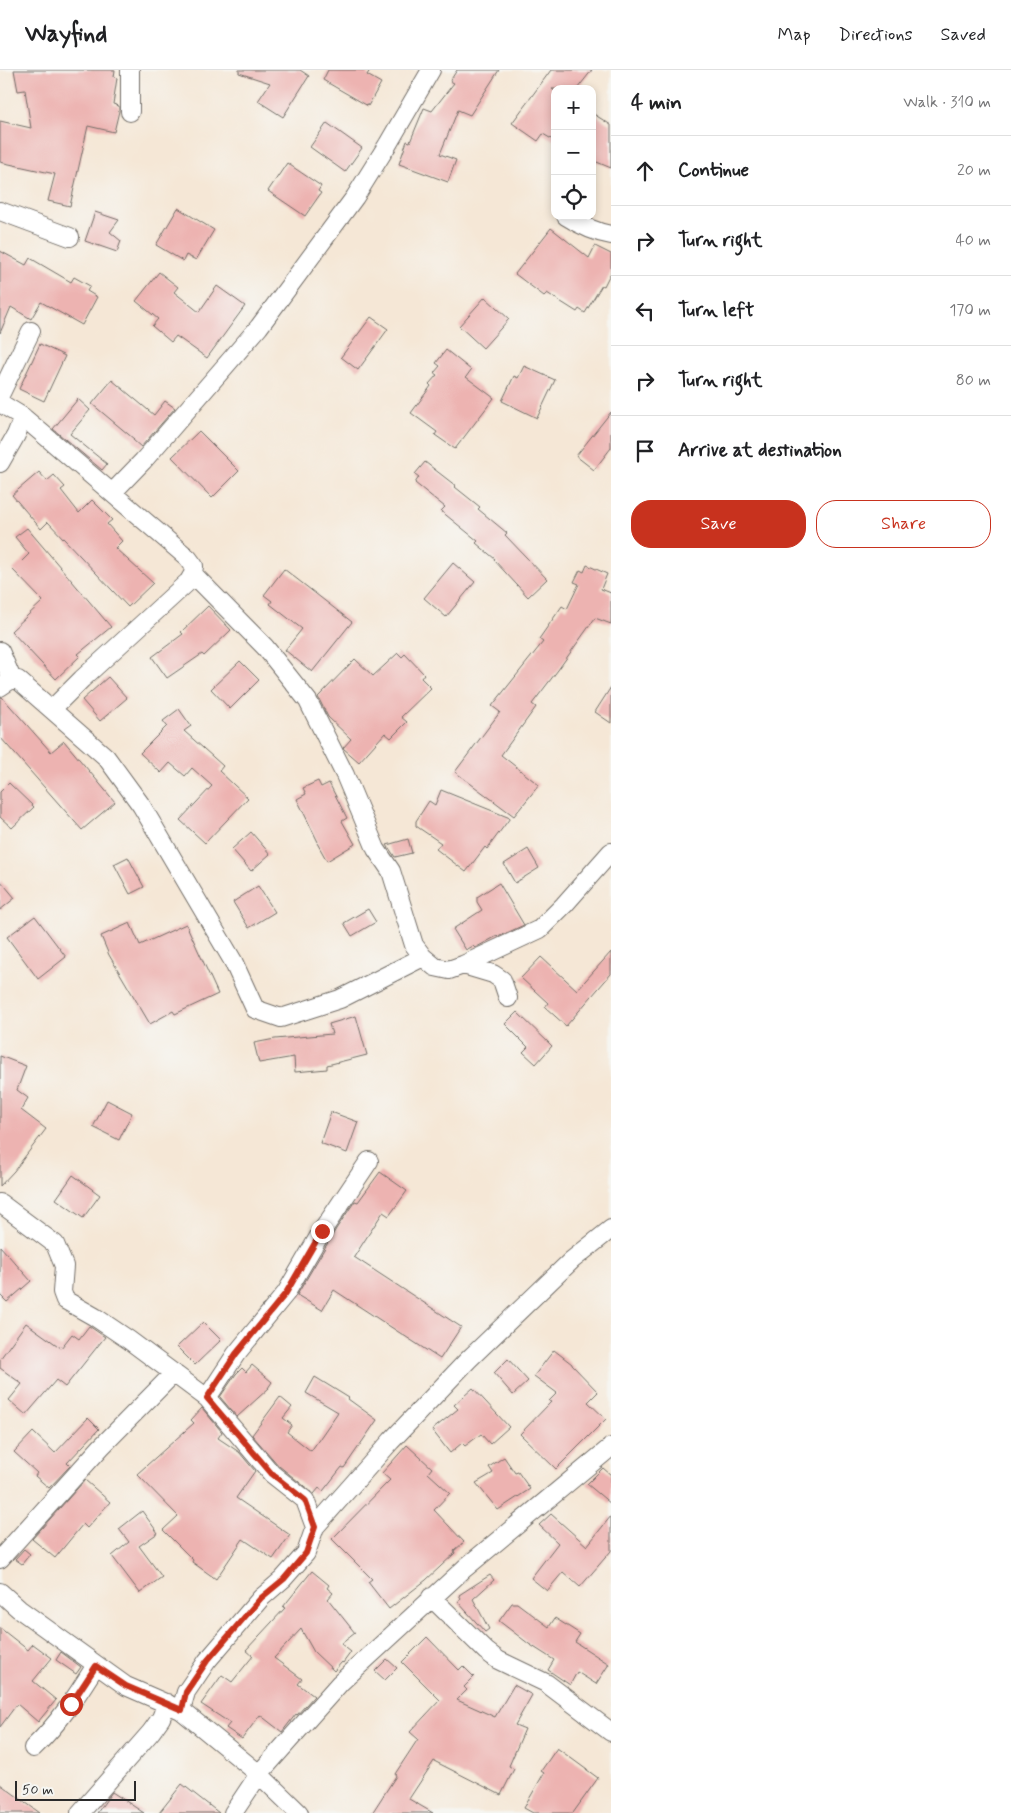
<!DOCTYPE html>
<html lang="en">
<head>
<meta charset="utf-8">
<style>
	:root { --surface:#fff; --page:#f2f2f2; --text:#202124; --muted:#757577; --line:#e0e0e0; --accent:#c8321e }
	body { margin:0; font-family:Mynerve,sans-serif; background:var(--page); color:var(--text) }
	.controls { position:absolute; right:15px; top:15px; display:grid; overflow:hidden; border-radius:10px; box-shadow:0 2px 8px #0003 }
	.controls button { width:45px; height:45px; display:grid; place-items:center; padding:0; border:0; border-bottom:1px solid var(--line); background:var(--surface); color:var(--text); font:25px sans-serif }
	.scale { position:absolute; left:15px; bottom:12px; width:121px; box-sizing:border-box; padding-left:5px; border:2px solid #2b2b2b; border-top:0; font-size:14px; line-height:18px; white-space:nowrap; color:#2b2b2b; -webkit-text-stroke:4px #f6f6f2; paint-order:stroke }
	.stop { position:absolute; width:15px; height:15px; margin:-11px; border:4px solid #c8321e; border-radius:50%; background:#fff }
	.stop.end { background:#c8321e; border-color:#fff; box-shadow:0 1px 5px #0008 }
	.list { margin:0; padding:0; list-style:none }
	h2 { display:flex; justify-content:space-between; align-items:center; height:65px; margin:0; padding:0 20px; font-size:21px }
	h2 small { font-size:16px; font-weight:400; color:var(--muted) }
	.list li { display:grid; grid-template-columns:32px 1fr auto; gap:15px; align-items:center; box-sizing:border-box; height:70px; padding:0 20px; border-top:1px solid var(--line) }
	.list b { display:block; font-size:19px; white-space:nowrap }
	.list em { font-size:16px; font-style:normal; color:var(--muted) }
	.actions { display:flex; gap:10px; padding:15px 20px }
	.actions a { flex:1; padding:11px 0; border:1px solid var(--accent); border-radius:20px; text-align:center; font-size:18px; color:var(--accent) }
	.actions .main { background:var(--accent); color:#fff }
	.icon { flex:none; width:28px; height:28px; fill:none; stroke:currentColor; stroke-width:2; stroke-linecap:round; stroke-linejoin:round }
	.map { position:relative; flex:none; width:611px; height:1743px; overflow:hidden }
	header { display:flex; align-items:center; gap:30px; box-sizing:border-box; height:70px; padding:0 25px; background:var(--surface); border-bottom:1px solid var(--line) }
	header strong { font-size:24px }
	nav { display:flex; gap:28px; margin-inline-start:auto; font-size:18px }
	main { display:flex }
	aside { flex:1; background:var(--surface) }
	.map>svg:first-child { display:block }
</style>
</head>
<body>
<header>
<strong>Wayfind</strong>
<nav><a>Map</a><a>Directions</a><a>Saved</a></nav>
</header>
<main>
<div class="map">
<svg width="611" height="1743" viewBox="0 0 611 1743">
	<rect width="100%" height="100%" fill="#f6f6f2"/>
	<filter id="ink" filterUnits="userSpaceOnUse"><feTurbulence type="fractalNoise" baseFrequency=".02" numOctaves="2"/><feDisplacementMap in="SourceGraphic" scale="10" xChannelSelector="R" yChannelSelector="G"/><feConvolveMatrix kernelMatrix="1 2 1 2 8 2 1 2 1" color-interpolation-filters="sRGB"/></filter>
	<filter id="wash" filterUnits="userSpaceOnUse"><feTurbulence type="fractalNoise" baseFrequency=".0096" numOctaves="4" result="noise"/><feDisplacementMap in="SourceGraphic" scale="20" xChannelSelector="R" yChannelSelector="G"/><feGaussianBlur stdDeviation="1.12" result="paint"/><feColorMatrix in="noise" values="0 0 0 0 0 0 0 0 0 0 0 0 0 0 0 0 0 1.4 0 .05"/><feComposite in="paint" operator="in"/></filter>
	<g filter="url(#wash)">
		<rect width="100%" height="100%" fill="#f5e7d6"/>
		<g id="blocks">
			<path fill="#edb3b1" d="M14,0H115L114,7L117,8L113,34L119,36V41L114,62L88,56L70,136L48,131L55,104L0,92V51L31,58L25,20L18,21Z
				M239,0H300L309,6L283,47L258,31L270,13L239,3Z
				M328,0H370L367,5L381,13L368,36L323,10Z
				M457,0H499L470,45L458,40L440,84L456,90L448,112L399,94L407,71L410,72L424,38L432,41L454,13L450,11Z
				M551,0H592L577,19H552L555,21V71L543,64L538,71L512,53Z
				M592,43L611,55V98L592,90Z
				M327,53L362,78L345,102L310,77Z
				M287,93L321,116L318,121L321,123L305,146L268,121Z
				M178,138L214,160L196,190L186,185L183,191L156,175Z
				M95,142L119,150L110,162L121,171L117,182L85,171Z
				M551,158L589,188L595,176L611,184V202L604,216L602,215L585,243L579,239L577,242L547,223L544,226L515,204Z
				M0,181L26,195L30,188L71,212L74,207L90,216L87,221L97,227L82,255L41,232L31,249L11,237L0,263Z
				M159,202L178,217L174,222L199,242L217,216L245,236L207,288L176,266L171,272L152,256L158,249L136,231Z
				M485,227L509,249L483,278L459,256Z
				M371,247L388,259L358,300L341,287Z
				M40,274L65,286L44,331L19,319Z
				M446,280L471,300L466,307L494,328L455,379L435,365L437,362L411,343L431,316L429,314L437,305L434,303L440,296L436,293Z
				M524,296L555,310L537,348L502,331L514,306L518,308Z
				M112,310L154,345L165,331L175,338L141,377L133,370L134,369L92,334Z
				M78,329L90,340L70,364L107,394L102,400L53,359Z
				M611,342V378L594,400L576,386Z
				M199,361L239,401L212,428L172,387Z
				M425,392L456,416L455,417L480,437L478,439L507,463L505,465L547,509L528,527L494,490L495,489L476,473L478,471L441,441L445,437L415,413L419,407L415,404Z
				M39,402L47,411L54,405L65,417L61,420L79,443L92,430L112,450L107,454L122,471L115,478L153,513L128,537L48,452L41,459L12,425Z
				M27,458L111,557L78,584L80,586L56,609L11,561L43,531L13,500L29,484L15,467Z
				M453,493L475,512L446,547L424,528Z
				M587,495L607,504L601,519L611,523V554L595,548L558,600L532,634L536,637L501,685L539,715L514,746L455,702L500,642L492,636L543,572L539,569L562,536L567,539L579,514L574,512L580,500L584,502Z
				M284,499L352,552L312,602L285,580L302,559L270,534L272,531L264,525Z
				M208,536L231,560L204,586L202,584L167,608L152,587L183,564L181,562Z
				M398,583L402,587L405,584L424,604L421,608L431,618L401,647L407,652L391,668L385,663L359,692L343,678L351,669L328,647L318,627L355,589L373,606Z
				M240,591L259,610L230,639L211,619Z
				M108,607L127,628L100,651L82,630Z
				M611,617V653L595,642Z
				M2,627L51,682L64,671L115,732L82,760L0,667V628Z
				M179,639L191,656L184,661L223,696L219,701L248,728L205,773L180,750L212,716L192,698L185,706L170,693L161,703L140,683L167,656L163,651Z
				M318,711L321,717L329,713L347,748L342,751L355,774L327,791L317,773L318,772L297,729L306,724L303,718Z
				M9,713L34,737L12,758L0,747V722Z
				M441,720L510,748L487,779L485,777L466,802L436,779L441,773L416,756V751L429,731L435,735Z
				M251,762L270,784L251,801L232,779Z
				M408,769L412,783L395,787L387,775Z
				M528,779L539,798L515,813L504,794Z
				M128,787L144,817L130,824L114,794Z
				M0,810L15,828L0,840Z
				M499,813L524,855L498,867L497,866L475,878L473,876L466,880L453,859L482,840L477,832V827Z
				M258,816L275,842L249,858L233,832Z
				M368,839L376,852L352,866L344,853Z
				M35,846L66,887L38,909L7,867Z
				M130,853L140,875L186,854L218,924L175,944L173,941L150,954L109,885L101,866Z
				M611,882V904L566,956L545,937L548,933L521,908L541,887L577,920Z
				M517,942L552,976L536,994L523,982L528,977L505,954Z
				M356,946L367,985L327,995V999L295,1002L294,987L259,993L254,973L275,969L332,964L329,954Z
				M0,986L26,996L17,1020L28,1028L21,1040L46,1059L14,1101L0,1116Z
				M107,1030L132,1043L119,1070L93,1057Z
				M331,1042L358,1052L347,1083L320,1073Z
				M380,1102L407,1121L389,1146L383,1142L354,1187L461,1257L440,1289L334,1220L322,1240L297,1225L336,1159L355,1131L358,1132Z
				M73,1105L100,1125L83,1148L56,1129Z
				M0,1176L31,1211L7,1232L0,1225Z
				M203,1252L221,1270L195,1295L177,1277Z
				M26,1253L61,1278L72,1264L79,1269L89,1256L105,1267L65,1317L56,1310L26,1345L9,1330L22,1314L0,1298V1289Z
				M554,1280L572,1294V1295L598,1322L588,1332L606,1349L556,1399L520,1364L551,1332L549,1331L557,1323L534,1306Z
				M508,1289L528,1311L513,1325L494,1303Z
				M252,1295L272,1312L268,1318H269L237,1347L220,1327L236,1304L242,1298L246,1302Z
				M315,1307L349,1328L348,1329L377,1350L344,1398L342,1397L323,1421L319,1418L314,1424L279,1396L252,1365L280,1327L292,1337L283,1348L292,1355L287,1362L311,1381L338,1342L306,1323Z
				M473,1318L509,1357L490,1374L481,1364L465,1376L462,1373L450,1383L432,1360L458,1339L454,1335Z
				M202,1338L222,1362L218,1368L239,1382L255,1401L236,1428L290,1465L273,1489L243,1469L216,1509L192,1492L193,1490L163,1460L178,1446L137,1404L194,1353L191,1350Z
				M88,1348L99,1359L67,1393L70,1396L49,1418L35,1406L37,1403L14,1382L33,1362L55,1383Z
				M407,1375L432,1398L428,1403L450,1423L434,1440L464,1472L454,1481L455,1483L426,1510L389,1539L368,1512L372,1509L332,1469L390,1410L382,1403Z
				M504,1387L515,1403L518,1402L530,1419L498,1440L476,1413L493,1403L489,1397Z
				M603,1398L611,1405V1434L587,1414Z
				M85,1410L110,1432L87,1458L83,1454L55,1488L32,1469Z
				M142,1441L158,1463L139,1476L162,1507L140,1523L112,1486L129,1472L119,1459Z
				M551,1444L587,1476L611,1446V1481L580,1517L563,1502L547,1521L531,1508L558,1473L539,1455Z
				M24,1479L30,1484L22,1494L15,1489Z
				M312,1501L329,1515L327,1518L333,1523L328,1529L355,1563L341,1574L351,1582L343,1593L342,1592L334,1601L314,1582L301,1559L274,1588L302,1609L298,1614L314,1626L297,1645L296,1644L282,1662L260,1645L242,1669L226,1658L230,1653L201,1634L222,1605L232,1612L253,1586L246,1580L285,1538L283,1537Z
				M490,1505L494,1510L473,1529L489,1559L485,1562L458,1532L461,1528L459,1525Z
				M512,1533H517L549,1557L555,1548L580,1564L575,1572L609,1594L596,1614L577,1602L570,1615L548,1600L554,1590L529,1574L499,1551Z
				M0,1558L28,1580L33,1574L52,1588L33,1611L56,1630L38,1652L17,1634L0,1657Z
				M427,1567L459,1600L463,1596L474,1607L464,1617L467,1620L457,1630L495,1647L514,1615L532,1625L515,1655L525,1659L509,1696L514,1699L501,1725L434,1691L409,1729L433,1743H372L396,1706L395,1704L418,1669L410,1662L440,1630L402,1592Z
				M61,1582L81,1597L76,1604L56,1590Z
				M387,1589L397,1598L385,1610L375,1601Z
				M557,1678L598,1708L573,1743H533L524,1738L544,1703L541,1701Z
				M0,1714L40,1743H0Z
				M182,1714L219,1743H159Z
				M112,1722L144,1743H97Z"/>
		</g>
	</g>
	<g filter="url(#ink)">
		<use href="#blocks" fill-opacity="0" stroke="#726d67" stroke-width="1"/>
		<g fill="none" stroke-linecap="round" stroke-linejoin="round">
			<defs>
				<path id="street" d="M130,0V42
					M0,141L70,167
					M566,146C580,155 594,162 611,165
					M0,325L31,261
					M0,333L23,347L43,364L188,488L194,496L193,504L189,511L82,609L52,639
					M0,393L16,365L23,347
					M112,423L143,391L259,257L355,127L388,74L431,0
					M193,504L265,577L308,631L345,705L376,779L391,801L414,875L423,887L435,897L449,900L463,895L540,859L564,835L611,782
					M0,581L12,609L18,610L106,687L141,735L233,891L255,939L281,948L340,929L423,887
					M0,617L12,609
					M463,895L493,904L502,910L508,928
					M0,1133L55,1174L64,1196L62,1222L65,1230L95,1247L129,1270L207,1328L272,1404L305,1430L315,1457
					M207,1328L236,1284L286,1223L322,1161L369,1091
					M0,1489L101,1377L174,1303
					M0,1522L19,1539L126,1616L181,1640L259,1704L299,1743
					M431,1527L486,1581L498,1590L546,1613L611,1662
					M181,1640L186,1622L207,1591L261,1528L283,1509L306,1483L315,1457L391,1371L468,1290L572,1190L611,1159
					M33,1678C60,1652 76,1627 96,1595
					M80,1743L151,1662L161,1648L167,1633
					M233,1743L259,1704L340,1613L465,1498L611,1377"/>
			</defs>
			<use href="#street" stroke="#726d67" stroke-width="20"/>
			<use href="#street" stroke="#fff" stroke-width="18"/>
		</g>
	</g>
	<g fill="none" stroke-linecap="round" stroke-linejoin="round" filter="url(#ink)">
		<path stroke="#c8321e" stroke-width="6" d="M71,1634L96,1596L126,1616L182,1640L186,1622L207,1591L261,1528L284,1509L306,1483L315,1457L305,1430L272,1404L207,1328L236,1284L286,1223L322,1161"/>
	</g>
</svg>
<div class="controls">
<button>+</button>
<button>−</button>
<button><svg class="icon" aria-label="locate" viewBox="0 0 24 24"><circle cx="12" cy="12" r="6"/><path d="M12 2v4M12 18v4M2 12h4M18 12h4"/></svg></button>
</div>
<div class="scale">50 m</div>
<div class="stop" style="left:71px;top:1634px"></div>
<div class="stop end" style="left:322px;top:1161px"></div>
</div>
<aside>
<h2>4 min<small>Walk · 310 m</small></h2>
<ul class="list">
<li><svg class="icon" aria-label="ahead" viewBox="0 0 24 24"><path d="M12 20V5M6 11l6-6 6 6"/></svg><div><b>Continue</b></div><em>20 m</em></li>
<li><svg class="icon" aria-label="right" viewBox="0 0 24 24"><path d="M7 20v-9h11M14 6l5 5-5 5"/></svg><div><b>Turn right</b></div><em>40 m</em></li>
<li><svg class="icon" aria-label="left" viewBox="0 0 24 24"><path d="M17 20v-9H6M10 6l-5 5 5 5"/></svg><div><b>Turn left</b></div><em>170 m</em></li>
<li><svg class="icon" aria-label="right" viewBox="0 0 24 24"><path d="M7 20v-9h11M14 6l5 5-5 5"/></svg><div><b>Turn right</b></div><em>80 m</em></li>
<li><svg class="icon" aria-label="arrive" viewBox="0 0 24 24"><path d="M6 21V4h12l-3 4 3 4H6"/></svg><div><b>Arrive at destination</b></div></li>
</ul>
<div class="actions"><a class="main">Save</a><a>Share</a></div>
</aside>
</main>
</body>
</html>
